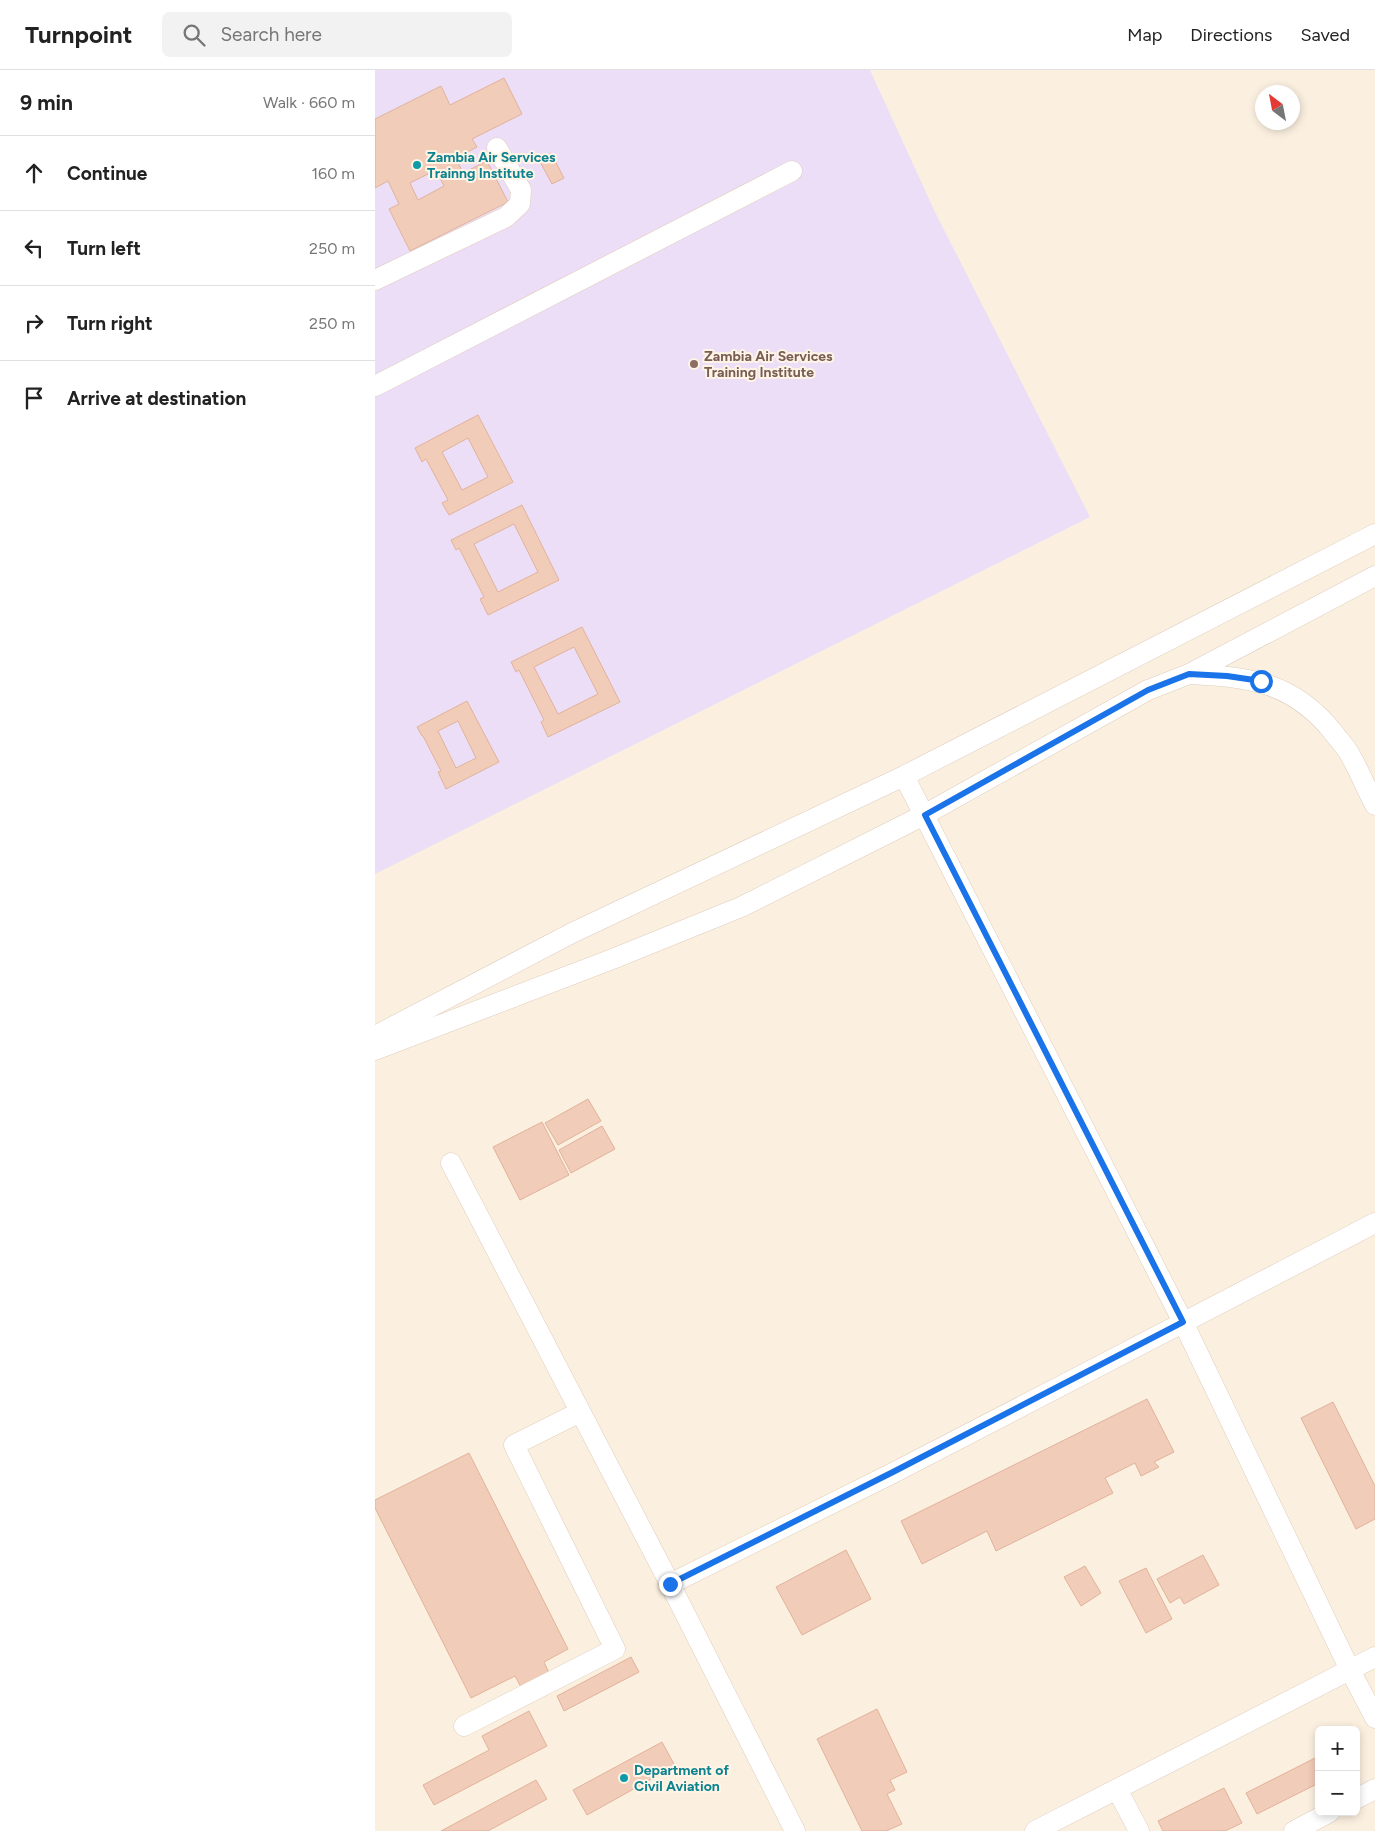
<!DOCTYPE html>
<html lang="en">
<head>
<meta charset="utf-8">
<style>
	:root { --surface:#fff; --page:#f2f2f2; --text:#222; --muted:#767676; --line:#e0e0e0 }
	body { margin:0; font-family:Figtree,sans-serif; background:var(--page); color:var(--text) }
	.controls { position:absolute; right:15px; bottom:15px; display:grid; overflow:hidden; border-radius:8px; box-shadow:0 2px 8px #0003 }
	.controls button { width:45px; height:45px; display:grid; place-items:center; padding:0; border:0; border-bottom:1px solid var(--line); background:var(--surface); color:var(--text); font:25px sans-serif }
	.compass { position:absolute; left:880px; top:15px; width:45px; height:45px; border-radius:50%; background:var(--surface); box-shadow:0 2px 8px #0003; rotate:328deg }
	.stop { position:absolute; width:15px; height:15px; margin:-11px; border:4px solid #1a73e8; border-radius:50%; background:#fff }
	.stop.end { background:#1a73e8; border-color:#fff; box-shadow:0 1px 5px #0008 }
	.list { margin:0; padding:0; list-style:none }
	h2 { display:flex; justify-content:space-between; align-items:center; height:65px; margin:0; padding:0 20px; font-size:21px }
	h2 small { font-size:16px; font-weight:400; color:var(--muted) }
	.list li { display:grid; grid-template-columns:32px 1fr auto; gap:15px; align-items:center; box-sizing:border-box; height:75px; padding:0 20px; border-top:1px solid var(--line) }
	.list b { display:block; font-size:19px; white-space:nowrap }
	.list em { font-size:16px; font-style:normal; color:var(--muted) }
	.icon { flex:none; width:28px; height:28px; fill:none; stroke:currentColor; stroke-width:2; stroke-linecap:round; stroke-linejoin:round }
	.map { position:relative; flex:none; width:1000px; height:1761px; overflow:hidden }
	header { display:flex; align-items:center; gap:30px; box-sizing:border-box; height:70px; padding:0 25px; background:var(--surface); border-bottom:1px solid var(--line) }
	header strong { font-size:24px }
	nav { display:flex; gap:28px; margin-inline-start:auto; font-size:18px }
	.search { width:350px; height:45px; background:var(--page); display:flex; align-items:center; gap:12px; box-sizing:border-box; padding:0 18px; border-radius:8px; color:var(--muted); font-size:19px }
	main { display:flex }
	aside { flex:1; background:var(--surface) }
	.map>svg:first-child { display:block }
</style>
</head>
<body>
<header>
<strong>Turnpoint</strong>
<div class="search"><svg class="icon" aria-label="search" viewBox="0 0 24 24"><circle cx="10" cy="10" r="6"/><path d="M15 15l6 6"/></svg>Search here</div>
<nav><a>Map</a><a>Directions</a><a>Saved</a></nav>
</header>
<main>
<aside>
<h2>9 min<small>Walk · 660 m</small></h2>
<ul class="list">
<li><svg class="icon" aria-label="ahead" viewBox="0 0 24 24"><path d="M12 20V5M6 11l6-6 6 6"/></svg><div><b>Continue</b></div><em>160 m</em></li>
<li><svg class="icon" aria-label="left" viewBox="0 0 24 24"><path d="M17 20v-9H6M10 6l-5 5 5 5"/></svg><div><b>Turn left</b></div><em>250 m</em></li>
<li><svg class="icon" aria-label="right" viewBox="0 0 24 24"><path d="M7 20v-9h11M14 6l5 5-5 5"/></svg><div><b>Turn right</b></div><em>250 m</em></li>
<li><svg class="icon" aria-label="arrive" viewBox="0 0 24 24"><path d="M6 21V4h12l-3 4 3 4H6"/></svg><div><b>Arrive at destination</b></div></li>
</ul>
</aside>
<div class="map">
<svg width="1000" height="1761" viewBox="0 0 1000 1761">
	<rect width="100%" height="100%" fill="#fbf0e0"/>
	<path fill="#eddef7" d="M0,0H495L560,142L715,447L0,804Z"/>
	<path fill="#f0ccb9" stroke="#e2b299" fill-rule="evenodd" d="M129,8L147,44L97,69L102,77L81,88L88,103L112,91L133,132L35,181L14,139L24,134L13,111L0,118V49L66,16L75,35ZM61,100L69,116L43,130L35,113Z
		M176,83L189,108L177,114L164,90Z
		M103,345L138,412L74,445L67,433L73,430L51,389L47,392L40,378ZM93,368L113,407L87,420L67,382Z
		M147,435L184,510L113,545L105,529L109,527L84,478L81,480L76,470ZM139,454L163,502L123,522L99,474Z
		M207,557L245,632L173,667L166,652L169,650L144,600L141,602L136,592ZM199,577L223,624L183,644L159,597Z
		M92,631L124,692L71,719L63,702L66,701L48,666H47L42,657ZM83,651L101,688L81,698L63,661Z
		M213,1029L226,1051L183,1075L170,1053Z
		M167,1052L194,1105L145,1130L118,1077Z
		M227,1056L240,1079L196,1103L184,1080Z
		M772,1329L799,1382L779,1392L784,1397L766,1406L760,1393L730,1408L738,1423L621,1481L612,1461L547,1494L526,1451Z
		M958,1332L1000,1416V1449L981,1459L926,1348Z
		M94,1383L193,1579L169,1592L174,1603L146,1617L140,1606L96,1628L0,1438V1430Z
		M471,1480L496,1529L427,1565L401,1517Z
		M828,1485L844,1515L809,1534L805,1527L795,1533L782,1509Z
		M710,1496L726,1523L706,1536L689,1507Z
		M771,1498L797,1549L771,1563L744,1511Z
		M256,1587L264,1602L189,1641L182,1626Z
		M502,1639L532,1702L515,1710L520,1720L512,1724L527,1754L511,1761H487L442,1669Z
		M154,1641L172,1676L59,1735L48,1715L114,1680L107,1666Z
		M287,1672L300,1696L212,1745L198,1720Z
		M944,1686V1713L882,1744L871,1723Z
		M161,1710L172,1729L113,1761H66Z
		M849,1718L867,1753L850,1761H788L783,1751Z"/>
	<g fill="none" stroke-linecap="round" stroke-linejoin="round">
		<defs>
			<path id="minor" d="M0,210L131,147L145,134L146,120L122,78
				M0,316L417,101
				M815,604C875,607 918,612 958,662C963,669 970,676 974,683C984,700 991,718 1000,735
				M529,706L808,1252L975,1600L1000,1648
				M0,966L197,863L529,706L1000,464
				M0,980L240,888L366,837L549,745L773,620L814,604L1000,506
				M76,1093L295,1514L420,1761
				M295,1514L518,1403L1000,1153
				M89,1656L240,1579L139,1375L205,1342
				M742,1719L764,1761
				M981,1729L1000,1719
				M660,1761L1000,1587
				M919,1761L955,1742"/>
		</defs>
		<use href="#minor" stroke="#dfccbd" stroke-width="21"/>
		<use href="#minor" stroke="#fff" stroke-width="20"/>
	</g>
	<g fill="none" stroke-linecap="round" stroke-linejoin="round">
		<path stroke="#1a73e8" stroke-width="6" d="M295,1514L518,1402L808,1252L550,745L773,620L814,604L852,606L886,611"/>
	</g>
	<g fill="#0f9aa8" stroke="#fff4e6" stroke-width="2">
		<circle cx="42" cy="95" r="5"/>
		<circle cx="249" cy="1708" r="5"/>
	</g>
	<circle fill="#8d6e63" stroke="#fff4e6" stroke-width="2" cx="319" cy="294" r="5"/>
	<g text-anchor="middle" dominant-baseline="central" stroke-width="4" stroke-linejoin="round" paint-order="stroke">
		<g font-size="14" font-weight="bold" fill="#0d838f" stroke="#fff4e6" text-anchor="start">
			<text x="52" y="87">Zambia Air Services<tspan x="52" dy="16">Trainng Institute</tspan></text>
			<text x="259" y="1700">Department of<tspan x="259" dy="16">Civil Aviation</tspan></text>
		</g>
		<g font-size="14" font-weight="bold" fill="#785e54" stroke="#fff4e6" text-anchor="start">
			<text x="329" y="286">Zambia Air Services<tspan x="329" dy="16">Training Institute</tspan></text>
		</g>
	</g>
</svg>
<div class="controls">
<button>+</button>
<button>−</button>
</div>
<svg class="compass" viewBox="-18 -18 36 36"><path d="M0-13l5 13h-10z" fill="#e53935"/><path d="M0 13l5-13h-10z" fill="#767676"/></svg>
<div class="stop" style="left:886px;top:611px"></div>
<div class="stop end" style="left:295px;top:1514px"></div>
</div>
</main>
</body>
</html>
